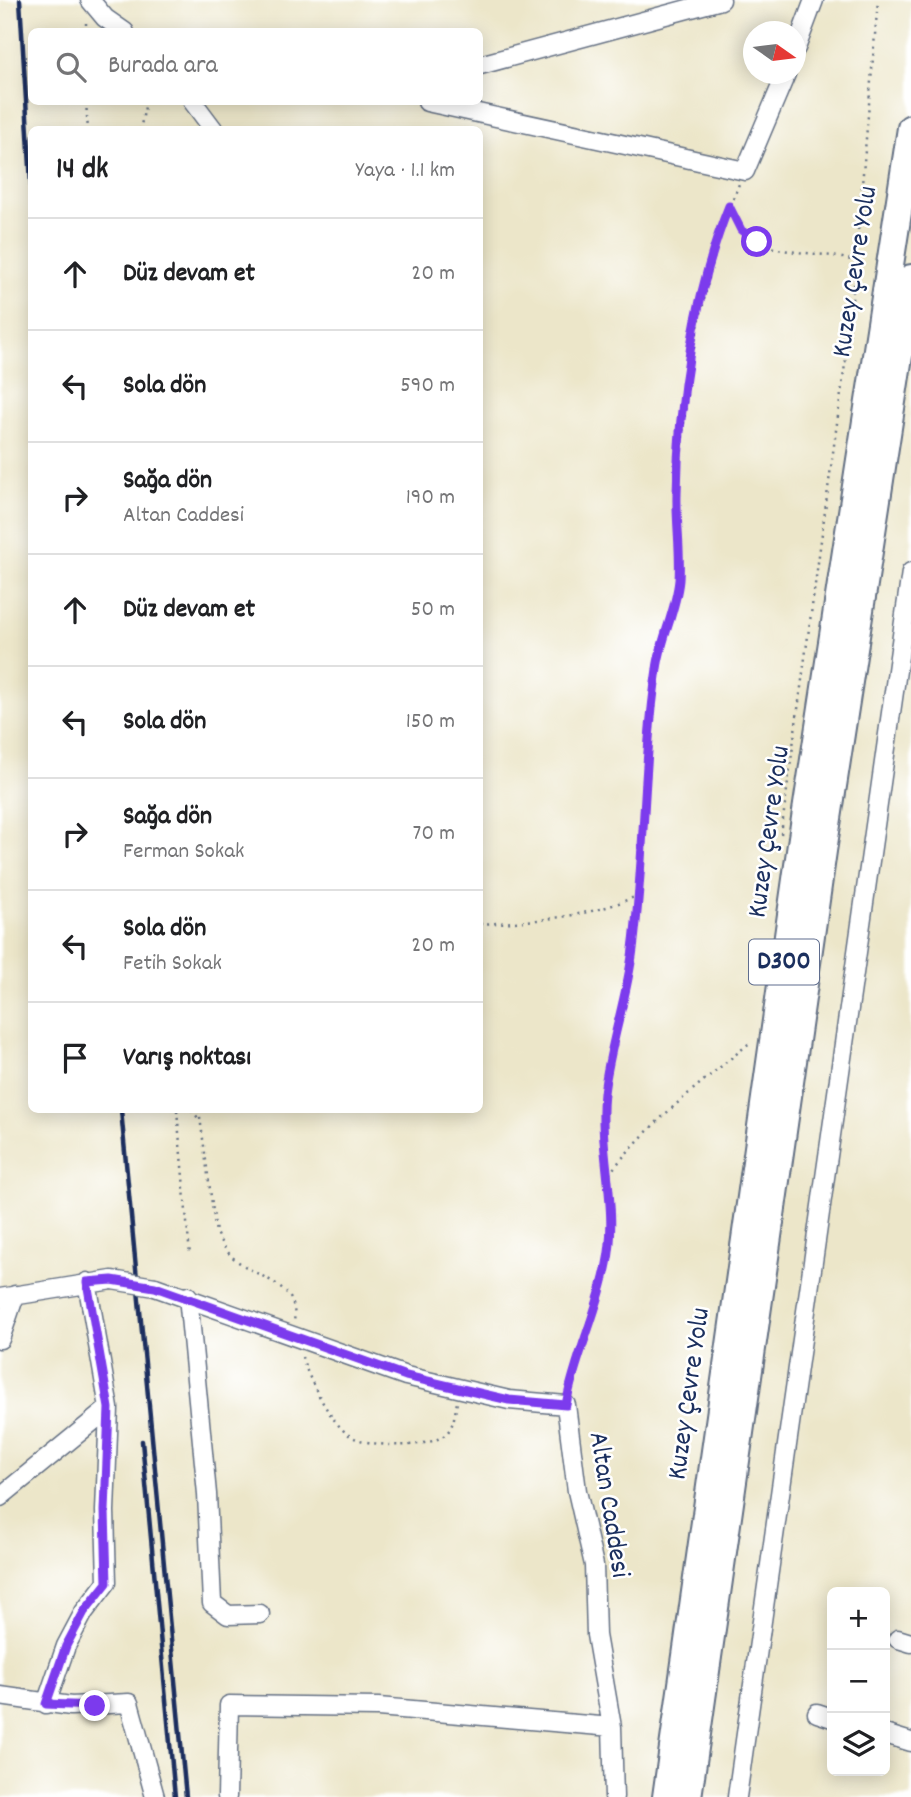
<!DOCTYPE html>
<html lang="tr">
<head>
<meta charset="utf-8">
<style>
	:root { --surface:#fff; --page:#f2f2f2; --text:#202124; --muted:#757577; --line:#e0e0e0 }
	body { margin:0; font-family:Dekko,sans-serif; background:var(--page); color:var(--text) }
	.controls { position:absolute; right:21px; bottom:21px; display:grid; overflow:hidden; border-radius:10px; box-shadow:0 4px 18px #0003 }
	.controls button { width:63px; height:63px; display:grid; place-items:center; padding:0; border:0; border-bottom:2px solid var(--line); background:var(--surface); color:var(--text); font:35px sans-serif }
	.compass { position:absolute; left:743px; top:21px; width:63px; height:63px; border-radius:50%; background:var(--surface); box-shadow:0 4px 18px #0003; rotate:104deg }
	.stop { position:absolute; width:21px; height:21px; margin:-16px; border:5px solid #7c3aed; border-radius:50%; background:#fff }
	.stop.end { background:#7c3aed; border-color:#fff; box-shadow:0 2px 7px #0008 }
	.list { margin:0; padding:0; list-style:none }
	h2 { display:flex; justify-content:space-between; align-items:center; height:91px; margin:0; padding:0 28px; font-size:30px }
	h2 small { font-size:23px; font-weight:400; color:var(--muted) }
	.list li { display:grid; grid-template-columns:46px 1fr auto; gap:21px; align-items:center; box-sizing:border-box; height:112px; padding:0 28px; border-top:2px solid var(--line) }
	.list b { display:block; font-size:26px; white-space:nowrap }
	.list p { margin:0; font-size:23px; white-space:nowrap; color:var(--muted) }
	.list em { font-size:23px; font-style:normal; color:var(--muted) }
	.icon { flex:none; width:38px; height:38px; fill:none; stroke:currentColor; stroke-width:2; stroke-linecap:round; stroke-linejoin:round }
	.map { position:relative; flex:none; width:911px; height:1797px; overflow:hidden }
	.search { position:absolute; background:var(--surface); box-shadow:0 4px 18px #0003; left:28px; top:28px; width:455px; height:77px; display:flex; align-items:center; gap:18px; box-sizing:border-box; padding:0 24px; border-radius:10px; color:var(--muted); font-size:26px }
	.panel { position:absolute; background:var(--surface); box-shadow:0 4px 18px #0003; left:28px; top:126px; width:455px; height:987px; border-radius:10px }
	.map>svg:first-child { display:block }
</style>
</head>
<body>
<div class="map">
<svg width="911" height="1797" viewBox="0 0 911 1797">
	<rect width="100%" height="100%" fill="#fff"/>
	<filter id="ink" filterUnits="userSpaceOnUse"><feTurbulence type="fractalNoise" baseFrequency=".0143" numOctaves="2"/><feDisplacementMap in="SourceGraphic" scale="14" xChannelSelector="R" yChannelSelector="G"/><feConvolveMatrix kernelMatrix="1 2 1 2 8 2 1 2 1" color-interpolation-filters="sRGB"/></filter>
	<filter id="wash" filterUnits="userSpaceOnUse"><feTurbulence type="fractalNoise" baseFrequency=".00686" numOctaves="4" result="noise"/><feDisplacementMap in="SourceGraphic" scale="28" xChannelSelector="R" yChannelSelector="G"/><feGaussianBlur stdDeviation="1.57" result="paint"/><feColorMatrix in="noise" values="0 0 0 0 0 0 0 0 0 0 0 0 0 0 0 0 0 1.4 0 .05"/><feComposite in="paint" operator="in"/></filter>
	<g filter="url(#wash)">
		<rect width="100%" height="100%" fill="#ece6c9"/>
	</g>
	<g filter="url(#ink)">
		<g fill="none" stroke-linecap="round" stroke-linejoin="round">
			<defs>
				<path id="minor" d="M90,0L105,18L125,32
					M796,48L814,0
					M480,65L721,0
					M193,102L214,130
					M427,102L745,171L786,74
					M155,1287L406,1376L509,1400L566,1405L577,1491L594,1565L596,1635L612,1727L614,1797
					M188,1296L207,1494L212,1603L228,1615L260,1614
					M0,1298L112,1280
					M0,1339L15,1295
					M0,1497L109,1408
					M898,1639L911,1643
					M0,1696L71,1706L129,1703L155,1797
					M46,1704L66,1646L84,1612L107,1582L105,1511L109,1408L87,1282
					M817,1713L832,1718
					M885,1734L911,1742
					M227,1797L229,1705L378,1707L612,1727
					M737,1797L911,572"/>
				<path id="highway" d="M666,1797L801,844L911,128
					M688,1797L823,851L911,278"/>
			</defs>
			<use href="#minor" stroke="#646f83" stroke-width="21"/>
			<use href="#highway" stroke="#646f83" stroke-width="30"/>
			<path stroke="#646f83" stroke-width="2.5" stroke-dasharray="2 5" stroke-linecap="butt" d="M86,32V21
				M86,102L88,130
				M140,130L146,102
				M729,206C746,264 809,246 854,261
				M781,834L849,335L878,0
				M480,924C536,921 587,918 639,895
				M177,1110L190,1256
				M192,1110L198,1118
				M199,1110L216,1233C222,1245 229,1256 240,1263C265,1281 299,1285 294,1322
				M609,1174C650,1122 701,1083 752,1041
				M302,1357C308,1378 331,1423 349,1435C368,1448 431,1450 447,1433C454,1425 455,1413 457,1402
				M569,1390L576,1358L604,1278L610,1245L609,1174L602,1135L605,1091L612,1048L625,1005L633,952L657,670L679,578L677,493L689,368L717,240L739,184"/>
			<use href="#minor" stroke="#fff" stroke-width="18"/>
			<use href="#highway" stroke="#fff" stroke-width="26"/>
			<path stroke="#1b2f5e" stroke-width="4.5" d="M20,0L32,200
				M121,1110L186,1797
				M142,1441L175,1797"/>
			<defs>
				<path id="minor-bridge" d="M112,1280L155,1287"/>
			</defs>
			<use href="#minor-bridge" stroke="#646f83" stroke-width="21" stroke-linecap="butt"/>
			<use href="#minor-bridge" stroke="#fff" stroke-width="18"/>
		</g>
	</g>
	<g fill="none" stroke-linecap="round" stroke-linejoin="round" filter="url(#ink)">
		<path stroke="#7c3aed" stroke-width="9" d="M95,1706L46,1704L66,1646L84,1612L107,1583L105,1511L109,1408L87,1282L112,1280L155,1287L406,1376L509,1400L566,1405C575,1356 598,1312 607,1264C619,1207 598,1150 604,1093C610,1044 627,998 633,949C645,856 643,761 657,669C661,638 676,611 679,580C681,551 676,522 677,494C678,403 695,290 729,206L741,230L757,242"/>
	</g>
	<g text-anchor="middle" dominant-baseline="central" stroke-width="5" stroke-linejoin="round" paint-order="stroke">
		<rect fill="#fff" stroke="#5f6d8e" stroke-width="2" x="749" y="939.5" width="70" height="45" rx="5"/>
		<g font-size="26" font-weight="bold" fill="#1b2f5e">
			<text x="784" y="962">D300</text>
		</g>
		<g font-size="28" fill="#1b2f5e" stroke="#fff">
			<text transform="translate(857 272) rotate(-81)">Kuzey Çevre Yolu</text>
			<text transform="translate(771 832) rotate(-82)">Kuzey Çevre Yolu</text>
			<text transform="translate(691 1394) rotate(-82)">Kuzey Çevre Yolu</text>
			<text transform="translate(607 1505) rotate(81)">Altan Caddesi</text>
		</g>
	</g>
</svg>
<div class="controls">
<button>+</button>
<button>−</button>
<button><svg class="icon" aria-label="layers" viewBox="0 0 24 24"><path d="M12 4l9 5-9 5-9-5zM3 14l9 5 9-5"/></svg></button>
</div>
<svg class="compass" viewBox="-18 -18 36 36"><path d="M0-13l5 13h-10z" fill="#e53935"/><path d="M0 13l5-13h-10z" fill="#757577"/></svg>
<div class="stop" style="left:757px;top:242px"></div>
<div class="stop end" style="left:95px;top:1706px"></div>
<div class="search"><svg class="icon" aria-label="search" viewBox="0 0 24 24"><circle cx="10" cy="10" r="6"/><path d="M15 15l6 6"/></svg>Burada ara</div>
<section class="panel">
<h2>14 dk<small>Yaya · 1.1 km</small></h2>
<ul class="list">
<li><svg class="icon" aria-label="ahead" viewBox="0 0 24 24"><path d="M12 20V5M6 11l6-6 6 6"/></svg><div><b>Düz devam et</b></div><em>20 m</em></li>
<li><svg class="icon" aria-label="left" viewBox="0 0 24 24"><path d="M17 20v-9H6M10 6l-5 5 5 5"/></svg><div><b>Sola dön</b></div><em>590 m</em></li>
<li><svg class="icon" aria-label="right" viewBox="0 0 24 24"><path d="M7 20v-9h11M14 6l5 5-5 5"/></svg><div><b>Sağa dön</b><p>Altan Caddesi</p></div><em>190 m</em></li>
<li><svg class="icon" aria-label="ahead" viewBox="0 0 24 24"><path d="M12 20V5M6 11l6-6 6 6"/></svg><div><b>Düz devam et</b></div><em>50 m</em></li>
<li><svg class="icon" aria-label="left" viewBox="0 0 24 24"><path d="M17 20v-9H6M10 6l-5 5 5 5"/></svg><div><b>Sola dön</b></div><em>150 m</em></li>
<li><svg class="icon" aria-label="right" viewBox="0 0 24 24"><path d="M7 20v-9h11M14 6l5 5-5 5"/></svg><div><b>Sağa dön</b><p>Ferman Sokak</p></div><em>70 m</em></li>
<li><svg class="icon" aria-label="left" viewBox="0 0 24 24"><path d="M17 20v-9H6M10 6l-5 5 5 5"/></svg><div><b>Sola dön</b><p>Fetih Sokak</p></div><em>20 m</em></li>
<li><svg class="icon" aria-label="arrive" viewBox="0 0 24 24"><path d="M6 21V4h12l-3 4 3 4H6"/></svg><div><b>Varış noktası</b></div></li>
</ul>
</section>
</div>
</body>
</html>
